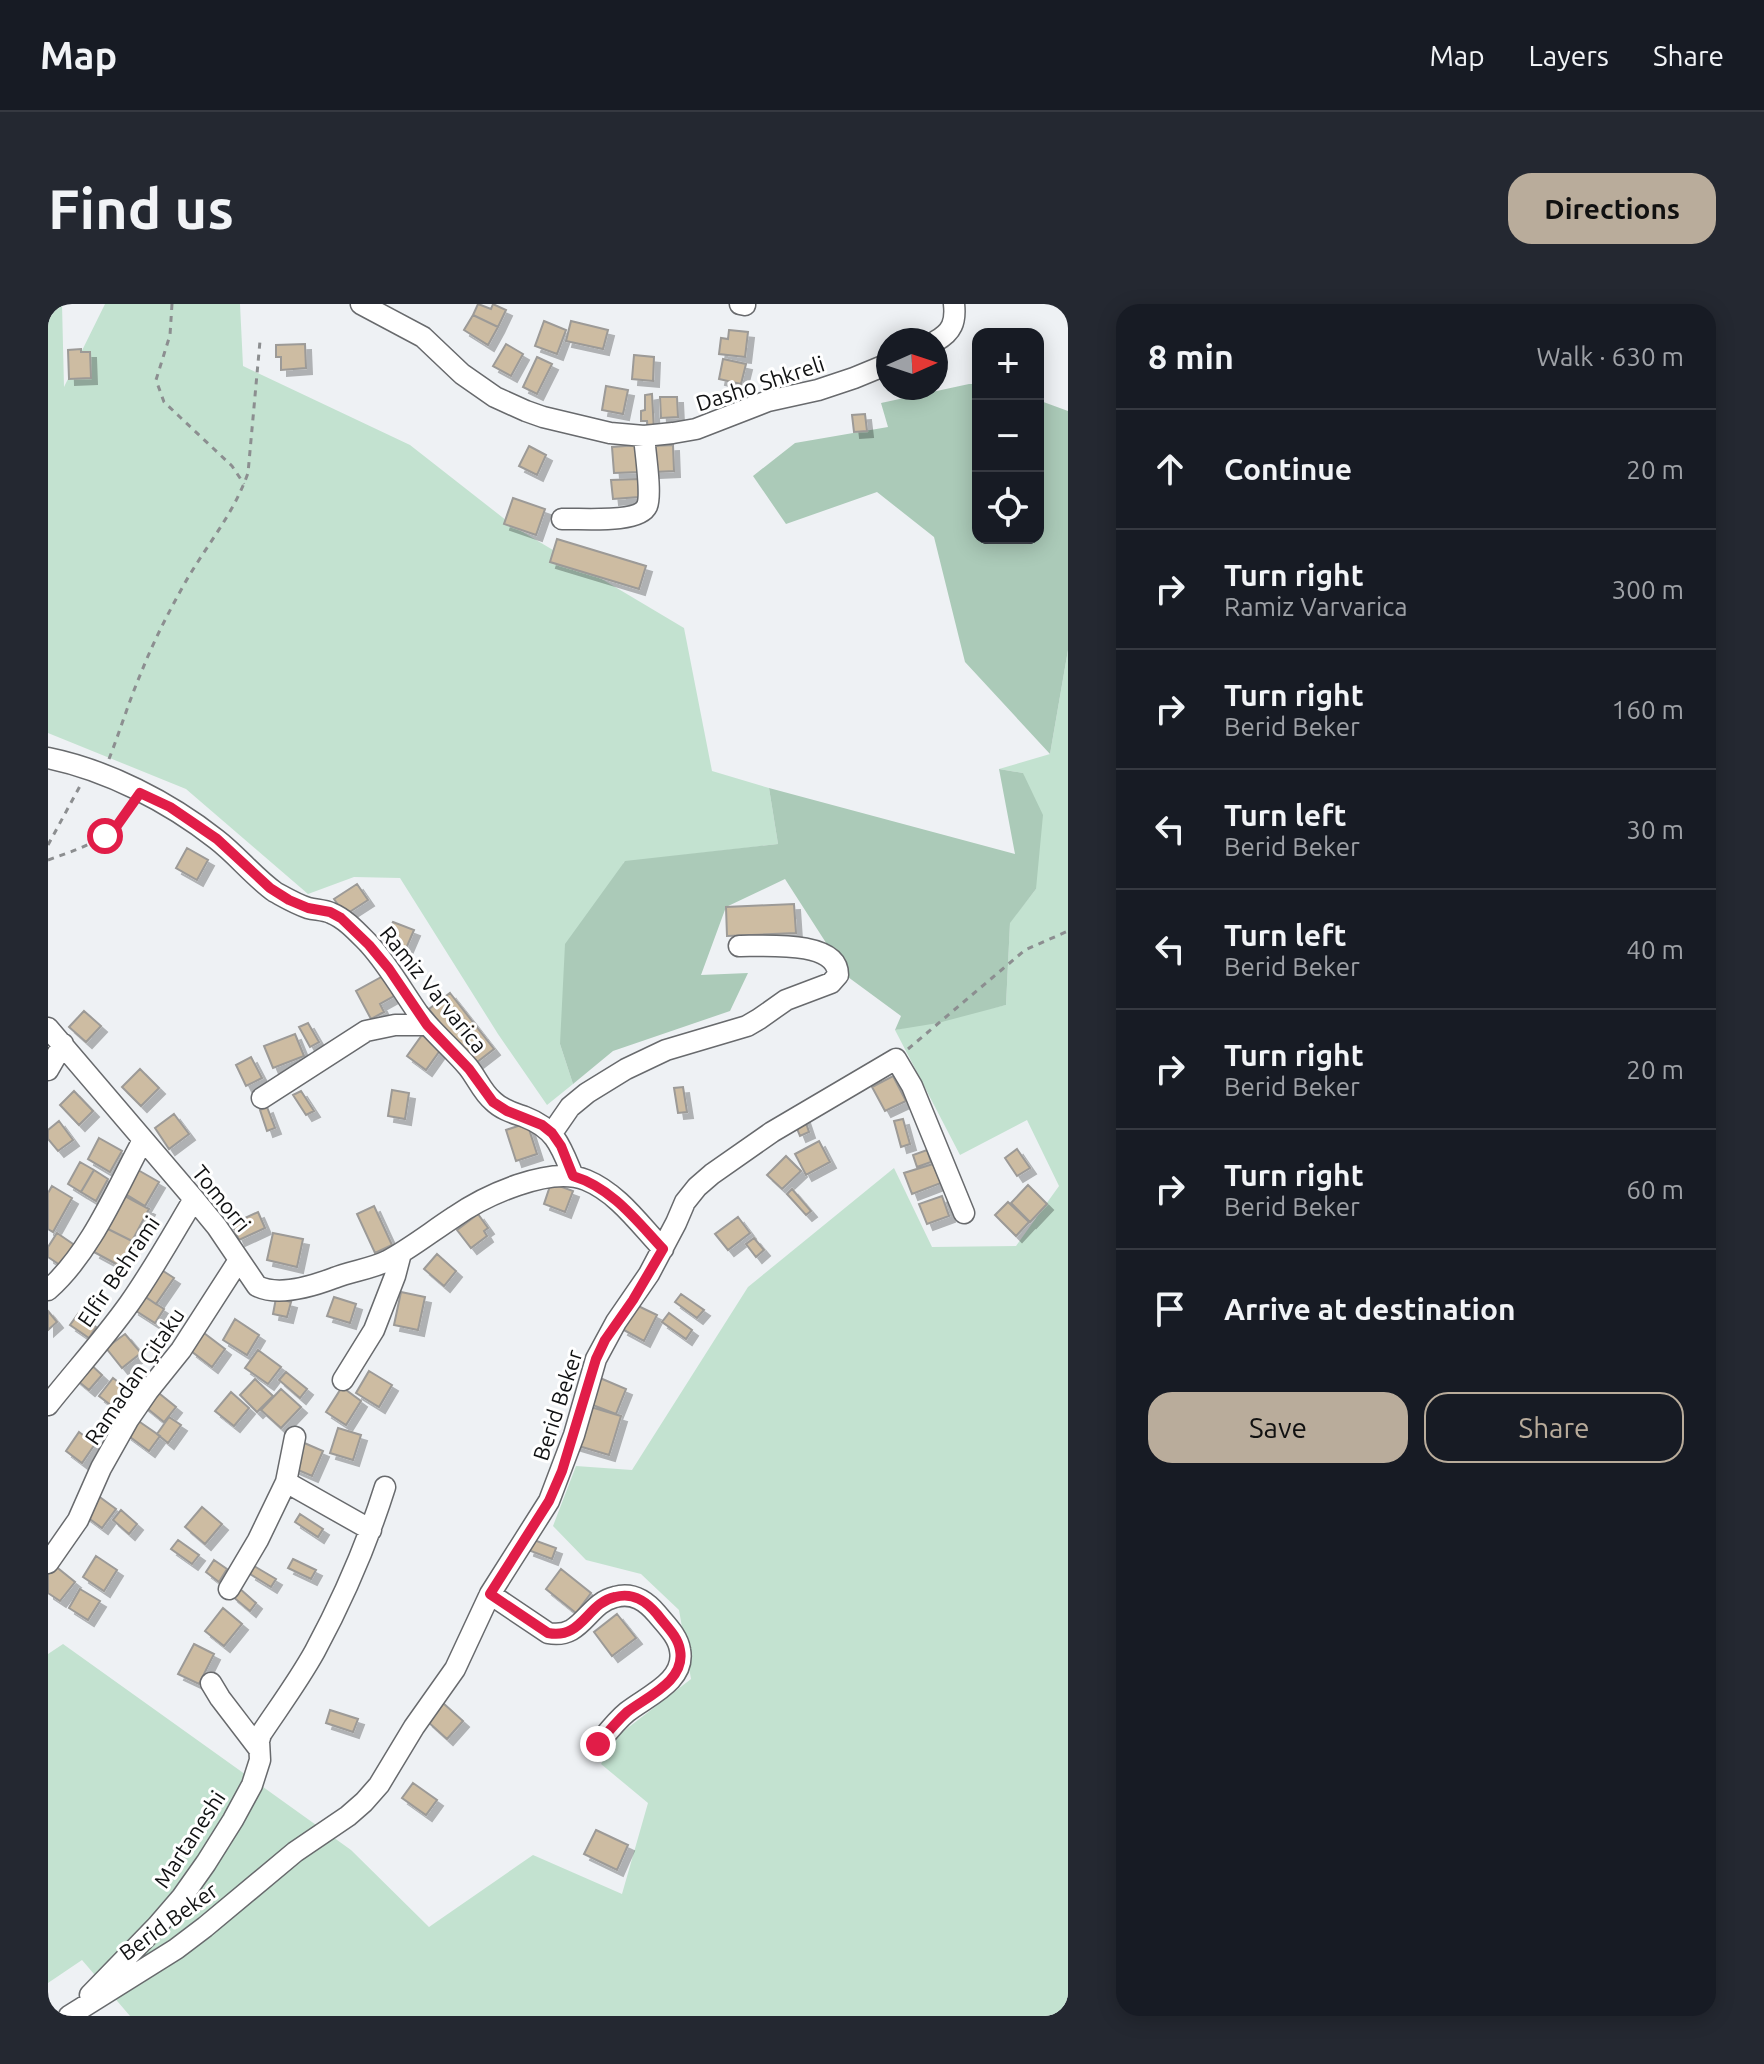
<!DOCTYPE html>
<html lang="en">
<head>
<meta charset="utf-8">
<style>
	:root { --surface:#171b24; --page:#242831; --text:#f1f3f6; --muted:#9ea1a6; --line:#363941; --accent:#b9ac9b }
	body { margin:0; font-family:Ubuntu,sans-serif; background:var(--page); color:var(--text) }
	.controls { position:absolute; right:24px; top:24px; display:grid; overflow:hidden; border-radius:16px; box-shadow:0 4px 20px #0003 }
	.controls button { width:72px; height:72px; display:grid; place-items:center; padding:0; border:0; border-bottom:2px solid var(--line); background:var(--surface); color:var(--text); font:40px sans-serif }
	.compass { position:absolute; left:828px; top:24px; width:72px; height:72px; border-radius:50%; background:var(--surface); box-shadow:0 4px 20px #0003; rotate:87deg }
	.stop { position:absolute; width:24px; height:24px; margin:-18px; border:6px solid #e11d48; border-radius:50%; background:#fff }
	.stop.end { background:#e11d48; border-color:#fff; box-shadow:0 2px 8px #0008 }
	.list { margin:0; padding:0; list-style:none }
	h2 { display:flex; justify-content:space-between; align-items:center; height:104px; margin:0; padding:0 32px; font-size:34px }
	h2 small { font-size:26px; font-weight:400; color:var(--muted) }
	.list li { display:grid; grid-template-columns:52px 1fr auto; gap:24px; align-items:center; box-sizing:border-box; height:120px; padding:0 32px; border-top:2px solid var(--line) }
	.list b { display:block; font-size:30px; white-space:nowrap }
	.list p { margin:0; font-size:26px; white-space:nowrap; color:var(--muted) }
	.list em { font-size:26px; font-style:normal; color:var(--muted) }
	.actions { display:flex; gap:16px; padding:24px 32px }
	.actions a { flex:1; padding:18px 0; border:2px solid var(--accent); border-radius:24px; text-align:center; font-size:28px; color:var(--accent) }
	.actions .main { background:var(--accent); color:#111 }
	.icon { flex:none; width:44px; height:44px; fill:none; stroke:currentColor; stroke-width:2; stroke-linecap:round; stroke-linejoin:round }
	.map { position:relative; flex:none; width:1020px; height:1712px; overflow:hidden; border-radius:24px }
	header { display:flex; align-items:center; gap:48px; box-sizing:border-box; height:112px; padding:0 40px; background:var(--surface); border-bottom:2px solid var(--line) }
	header strong { font-size:38px }
	nav { display:flex; gap:44px; margin-inline-start:auto; font-size:28px }
	.intro { display:flex; align-items:center; justify-content:space-between; box-sizing:border-box; height:192px; padding:0 48px }
	h1 { margin:0; font-size:56px }
	.button { padding:20px 36px; border-radius:24px; background:var(--accent); color:#111; font-size:28px; font-weight:700 }
	main { display:flex; gap:48px; padding:0 48px }
	aside { flex:1; background:var(--surface); border-radius:24px; box-shadow:0 4px 20px #0003 }
	.map>svg:first-child { display:block }
</style>
</head>
<body>
<header>
<strong>Map</strong>
<nav><a>Map</a><a>Layers</a><a>Share</a></nav>
</header>
<div class="intro"><h1>Find us</h1><a class="button">Directions</a></div>
<main>
<div class="map">
<svg width="1020" height="1712" viewBox="0 0 1020 1712">
	<defs>
		<filter id="shadow"><feDropShadow dx="6" dy="6" stdDeviation="0" flood-color="#0004"/></filter>
	</defs>
	<rect width="100%" height="100%" fill="#eef1f4"/>
	<path fill="#c3e2d0" d="M0,0H14L16,83L57,0H192L195,62L362,141L468,224L636,324L664,467L721,484L730,540L576,558L512,740L525,780L499,801L450,730L352,574L306,573L260,590L138,485L0,429Z
		M1020,346V1712H82L34,1656L0,1679V1350L15,1340L303,1546L381,1623L485,1551L574,1590L600,1499L553,1460L568,1433L643,1375L631,1306L593,1270L538,1256L505,1222L528,1162L584,1166L700,983L846,864L884,943L968,942L1011,882L979,816L912,851L847,726L958,701L962,618L988,585L975,469L951,465L1002,450Z"/>
	<path fill="#abcab8" d="M921,80H930V234H990V96L1020,107V346L1002,450L917,358L886,233L829,188L738,220L705,172L747,139L840,123L833,99Z
		M951,465L975,469L995,511L988,585L962,619L958,701L890,719L847,726L853,712L800,673L737,575L678,603L653,671L700,669L682,707L565,747L525,780L512,740L517,640L577,557L730,540L721,484L967,550Z"/>
	<path fill="#cdbca2" stroke="#9c9a97" stroke-width="2" filter="url(#shadow)" d="M430,0L443,5L445,0L458,6L450,23L425,11Z
		M425,11L450,23L440,41L416,26Z
		M496,17L518,26L509,50L487,42Z
		M523,17L560,26L555,45L518,37Z
		M681,26L700,28L697,53L671,50L673,34L680,35Z
		M257,40L258,64L233,66V53H228V41Z
		M458,40L475,50L463,72L445,62Z
		M33,45V48H42L43,74L21,75L20,46Z
		M586,51L606,53L605,77L584,75Z
		M489,53L504,60L489,90L475,83Z
		M675,55L698,60L693,80L671,75Z
		M558,82L580,86L575,110L554,106Z
		M692,83L697,95L671,106L667,93Z
		M604,90L606,127H600L599,117H593V107L597,106V91Z
		M612,93H629L630,113L613,114Z
		M817,110L819,127L806,128L804,111Z
		M590,141L591,168L566,169L564,143Z
		M625,141L626,167L606,168L605,142Z
		M481,142L498,151L489,171L471,162Z
		M590,175L591,193L565,195L563,176Z
		M465,194L497,205L488,231L456,220Z
		M509,235L598,262L591,285L502,258Z
		M139,544L160,556L149,576L128,564Z
		M309,580L320,596L297,611L286,595Z
		M746,600L748,629L679,632L678,603Z
		M345,618L366,626L357,647L336,638Z
		M335,672L346,692L332,700L336,708L323,715L308,687Z
		M402,689L446,745L424,762L381,705Z
		M36,707L53,722L38,738L21,723Z
		M260,719L271,738L262,743L251,723Z
		M247,730L256,752L225,764L216,742Z
		M374,731L393,745L378,766L359,752Z
		M203,753L214,774L198,782L188,761Z
		M92,765L111,784L93,802L74,783Z
		M845,772L858,797L837,807L824,783Z
		M635,783L639,808L630,809L626,784Z
		M344,786L361,789L357,815L340,812Z
		M26,787L45,807L31,821L12,801Z
		M253,787L266,807L258,811L245,791Z
		M219,803L227,824L219,827L212,806Z
		M126,810L141,830L121,845L107,824Z
		M756,813L761,828L752,832L746,817Z
		M855,815L862,840L853,843L846,817Z
		M11,817L25,836L10,847L0,835V826Z
		M479,819L489,850L468,857L458,826Z
		M51,834L74,847L62,868L40,855Z
		M771,837L782,858L758,871L747,850Z
		M969,845L982,864L969,872L957,854Z
		M879,846L883,858L869,863L865,851Z
		M738,852L753,867L734,885L719,871Z
		M32,858L46,866L33,888L20,880Z
		M885,860L893,879L864,890L856,869Z
		M46,866L60,875L48,897L33,888Z
		M90,866L111,878L97,902L76,889Z
		M503,879L525,887L517,908L496,900Z
		M980,881L999,900L982,918L963,899Z
		M4,882L24,894L5,928L0,925V889Z
		M744,885L763,907L758,911L739,890Z
		M75,891L101,905L84,937L58,924Z
		M894,892L901,912L879,920L871,900Z
		M960,898L981,918L968,932L947,911Z
		M326,902L344,941L327,949L309,910Z
		M210,908L217,924L191,936L184,920Z
		M430,910L440,924L436,927L439,932L423,944L409,926Z
		M690,913L702,929L680,946L667,930Z
		M58,924L84,937L72,962L46,948Z
		M9,929L28,942L15,963L0,953V943Z
		M225,929L255,935L249,963L219,956Z
		M706,934L716,946L708,953L698,940Z
		M389,950L408,967L396,982L376,965Z
		M109,963L126,974L108,1000L92,989Z
		M353,988L377,993L370,1026L346,1021Z
		M633,990L656,1006L649,1014L627,998Z
		M94,991L116,1005L107,1019L85,1005Z
		M286,993L308,1000L302,1019L279,1012Z
		M228,994L243,998L239,1013L225,1010Z
		M586,1000L609,1011L596,1037L574,1025Z
		M0,1007L9,1018L0,1026Z
		M621,1009L644,1026L638,1035L614,1018Z
		M30,1010L48,1023L41,1034L22,1021Z
		M187,1015L211,1031L199,1051L175,1036Z
		M156,1029L177,1045L164,1063L143,1047Z
		M77,1030L93,1049L74,1064L58,1044Z
		M210,1046L233,1063L220,1080L197,1064Z
		M39,1057L54,1071L41,1086L25,1073Z
		M321,1067L344,1081L331,1103L308,1089Z
		M238,1068L259,1085L252,1094L231,1076Z
		M65,1074L83,1088L69,1106L51,1092Z
		M552,1074L578,1085L568,1110L542,1100Z
		M207,1075L225,1092L209,1108L192,1091Z
		M294,1083L313,1097L298,1121L278,1108Z
		M233,1085L253,1103L233,1124L213,1106Z
		M107,1086L128,1103L116,1118L95,1101Z
		M183,1088L201,1104L186,1122L167,1107Z
		M536,1101L573,1112L561,1151L524,1140Z
		M121,1113L133,1121L120,1139L109,1130Z
		M89,1116L112,1132L101,1147L78,1130Z
		M290,1124L313,1131L305,1156L282,1149Z
		M31,1128L47,1140L34,1159L18,1147Z
		M254,1138L275,1147L264,1172L243,1163Z
		M49,1191L68,1205L54,1224L35,1210Z
		M154,1203L174,1220L157,1240L137,1223Z
		M73,1206L89,1220L81,1230L65,1216Z
		M252,1210L275,1225L270,1233L247,1218Z
		M483,1235L508,1244L504,1255L480,1246Z
		M130,1236L151,1251L144,1260L123,1245Z
		M48,1252L69,1266L56,1287L35,1273Z
		M245,1255L268,1266L263,1275L240,1264Z
		M166,1256L179,1265L171,1278L158,1268Z
		M6,1261L27,1278L12,1297L0,1289V1269Z
		M206,1262L228,1275L223,1283L202,1270Z
		M513,1265L543,1289L528,1309L498,1285Z
		M191,1284L208,1299L202,1307L184,1292Z
		M32,1285L52,1297L40,1316L21,1304Z
		M175,1304L194,1320L176,1342L157,1327Z
		M569,1310L588,1334L564,1352L546,1328Z
		M146,1340L166,1350L151,1380L130,1370Z
		M395,1399L415,1417L399,1435L379,1417Z
		M282,1406L310,1415L305,1428L278,1419Z
		M365,1479L389,1496L378,1511L354,1494Z
		M548,1526L580,1541L569,1566L536,1550Z"/>
	<g fill="none" stroke-linecap="round" stroke-linejoin="round">
		<defs>
			<path id="minor" d="M313,0L375,33L414,70L447,93L478,107L495,113L562,129L596,132L625,129L648,125L720,97L770,86L806,74L840,60
				M692,0L697,1
				M888,37C904,28 908,18 906,0
				M514,215C532,214 591,220 599,202C604,190 597,147 596,132
				M0,454C59,466 121,498 168,535C189,551 206,573 227,588C238,594 248,600 260,604C268,606 276,606 283,609C298,615 310,629 321,640C340,661 354,686 370,709C385,729 404,744 420,763C429,774 434,788 445,797C454,806 466,809 477,813C508,825 513,843 525,872
				M0,724L146,895L169,923L209,982C231,993 265,982 286,974C303,967 323,965 339,957C363,944 383,928 406,913C436,892 502,861 538,876C570,889 592,921 615,945
				M0,766L15,740
				M214,794L318,727L347,721H379
				M504,829L522,803L539,789L578,765L618,746L699,722L711,715L738,696L783,679L790,671C790,636 717,642 691,642
				M0,986C43,948 68,886 95,836
				M295,1076L326,1026L347,972L353,949
				M0,1101C27,1067 56,1035 81,1000C105,966 125,930 146,895
				M238,1178L247,1133
				M0,1259L30,1216L53,1164L80,1116L100,1087L133,1046L191,956
				M181,1285L210,1236L238,1178L323,1226
				M442,1290L500,1329C534,1336 539,1299 567,1293C585,1288 598,1297 609,1310C618,1321 630,1332 632,1346C638,1377 599,1392 579,1408C568,1417 559,1429 550,1440
				M163,1379L172,1394L211,1445
				M42,1691L109,1622L134,1593L158,1559L185,1516L204,1481L212,1456L211,1437L213,1430C231,1403 251,1376 267,1347C295,1295 319,1240 337,1183
				M21,1712L128,1645L157,1623L247,1548L300,1512L316,1498L331,1481L366,1423L407,1365L442,1290L501,1197L526,1131L548,1055L568,1018L601,970L628,919L637,898L649,883L664,870L724,828L848,755L864,782L916,909"/>
		</defs>
		<use href="#minor" stroke="#686a6d" stroke-width="23"/>
		<path stroke="#8c8e90" stroke-width="3" stroke-dasharray="6 6" stroke-linecap="butt" d="M124,0L122,31L108,76L116,98L184,162L196,180
			M61,455C72,427 81,397 93,369C104,341 118,313 133,286C155,245 184,214 200,169L212,37
			M0,541L32,482
			M0,556C39,542 59,537 83,502
			M860,745L977,646L1020,627"/>
		<use href="#minor" stroke="#fff" stroke-width="20"/>
	</g>
	<g fill="none" stroke-linecap="round" stroke-linejoin="round">
		<path stroke="#e11d48" stroke-width="10" d="M57,532L68,523L92,489L122,503L169,535L222,584L241,596L260,604L282,608L293,614L321,641L341,665L379,721L421,765L445,798L459,807L494,821L504,829L513,842L525,872C564,884 588,916 615,945L585,996L557,1036L548,1055L514,1167L501,1197L442,1290L500,1329C534,1336 539,1299 567,1293C585,1288 598,1297 609,1310C617,1321 630,1332 632,1346C638,1377 598,1393 579,1408C568,1418 559,1429 550,1440"/>
	</g>
	<g text-anchor="middle" dominant-baseline="central" stroke-width="6" stroke-linejoin="round" paint-order="stroke">
		<g font-size="22" fill="#101112" stroke="#fff">
			<text transform="translate(712 79) rotate(-18)">Dasho Shkreli</text>
			<text transform="translate(386 685) rotate(51)">Ramiz Varvarica</text>
			<text transform="translate(174 894) rotate(51)">Tomorri</text>
			<text transform="translate(70 967) rotate(-56)">Elfir Behrami</text>
			<text transform="translate(86 1072) rotate(-56)">Ramadan Çitaku</text>
			<text transform="translate(509 1101) rotate(-72)">Berid Beker</text>
			<text transform="translate(141 1535) rotate(-57)">Martaneshi</text>
			<text transform="translate(120 1617) rotate(-36)">Berid Beker</text>
		</g>
	</g>
</svg>
<div class="controls">
<button>+</button>
<button>−</button>
<button><svg class="icon" aria-label="locate" viewBox="0 0 24 24"><circle cx="12" cy="12" r="6"/><path d="M12 2v4M12 18v4M2 12h4M18 12h4"/></svg></button>
</div>
<svg class="compass" viewBox="-18 -18 36 36"><path d="M0-13l5 13h-10z" fill="#e53935"/><path d="M0 13l5-13h-10z" fill="#9ea1a6"/></svg>
<div class="stop" style="left:57px;top:532px"></div>
<div class="stop end" style="left:550px;top:1440px"></div>
</div>
<aside>
<h2>8 min<small>Walk · 630 m</small></h2>
<ul class="list">
<li><svg class="icon" aria-label="ahead" viewBox="0 0 24 24"><path d="M12 20V5M6 11l6-6 6 6"/></svg><div><b>Continue</b></div><em>20 m</em></li>
<li><svg class="icon" aria-label="right" viewBox="0 0 24 24"><path d="M7 20v-9h11M14 6l5 5-5 5"/></svg><div><b>Turn right</b><p>Ramiz Varvarica</p></div><em>300 m</em></li>
<li><svg class="icon" aria-label="right" viewBox="0 0 24 24"><path d="M7 20v-9h11M14 6l5 5-5 5"/></svg><div><b>Turn right</b><p>Berid Beker</p></div><em>160 m</em></li>
<li><svg class="icon" aria-label="left" viewBox="0 0 24 24"><path d="M17 20v-9H6M10 6l-5 5 5 5"/></svg><div><b>Turn left</b><p>Berid Beker</p></div><em>30 m</em></li>
<li><svg class="icon" aria-label="left" viewBox="0 0 24 24"><path d="M17 20v-9H6M10 6l-5 5 5 5"/></svg><div><b>Turn left</b><p>Berid Beker</p></div><em>40 m</em></li>
<li><svg class="icon" aria-label="right" viewBox="0 0 24 24"><path d="M7 20v-9h11M14 6l5 5-5 5"/></svg><div><b>Turn right</b><p>Berid Beker</p></div><em>20 m</em></li>
<li><svg class="icon" aria-label="right" viewBox="0 0 24 24"><path d="M7 20v-9h11M14 6l5 5-5 5"/></svg><div><b>Turn right</b><p>Berid Beker</p></div><em>60 m</em></li>
<li><svg class="icon" aria-label="arrive" viewBox="0 0 24 24"><path d="M6 21V4h12l-3 4 3 4H6"/></svg><div><b>Arrive at destination</b></div></li>
</ul>
<div class="actions"><a class="main">Save</a><a>Share</a></div>
</aside>
</main>
</body>
</html>
